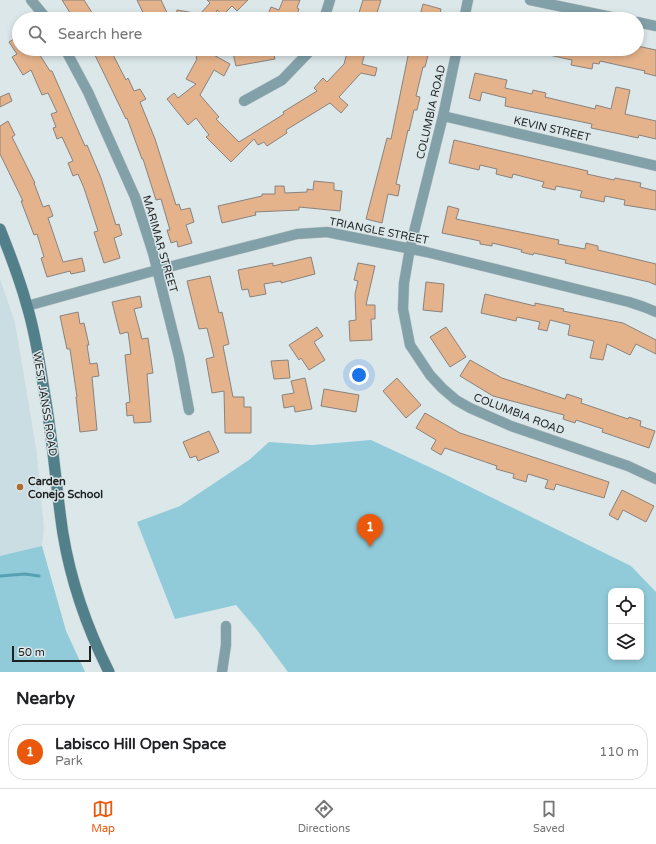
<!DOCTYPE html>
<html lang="en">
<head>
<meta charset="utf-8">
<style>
	:root { --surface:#fff; --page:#f2f2f2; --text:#202124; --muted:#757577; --line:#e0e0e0; --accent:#ea580c }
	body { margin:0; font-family:"Varela Round",sans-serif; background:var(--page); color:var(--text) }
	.controls { position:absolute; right:12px; bottom:12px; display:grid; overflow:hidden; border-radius:8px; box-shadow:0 2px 6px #0003 }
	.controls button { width:36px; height:36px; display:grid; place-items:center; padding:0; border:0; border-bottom:1px solid var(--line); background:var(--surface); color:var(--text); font:20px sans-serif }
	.scale { position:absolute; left:12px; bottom:10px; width:79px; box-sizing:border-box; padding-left:4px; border:2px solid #1e2122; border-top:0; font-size:11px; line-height:14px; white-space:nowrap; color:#1e2122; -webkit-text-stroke:3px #dce7e9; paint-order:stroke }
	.you { position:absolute; left:359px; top:375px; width:14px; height:14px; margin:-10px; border:3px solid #fff; border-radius:50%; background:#1a73e8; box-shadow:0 0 0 6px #1a73e833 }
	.badge { display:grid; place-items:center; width:26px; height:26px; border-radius:50%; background:var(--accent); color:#fff; font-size:13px; font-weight:700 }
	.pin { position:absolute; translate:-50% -33px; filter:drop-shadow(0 1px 2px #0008) }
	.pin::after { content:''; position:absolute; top:21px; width:14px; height:12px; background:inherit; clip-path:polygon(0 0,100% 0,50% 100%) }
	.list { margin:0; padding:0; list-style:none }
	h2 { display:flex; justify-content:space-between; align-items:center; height:52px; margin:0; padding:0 16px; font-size:17px }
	h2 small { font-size:13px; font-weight:400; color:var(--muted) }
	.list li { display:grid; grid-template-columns:26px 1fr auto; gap:12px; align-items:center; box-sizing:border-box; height:56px; margin:0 8px 8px; padding:0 8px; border:1px solid var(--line); border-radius:16px }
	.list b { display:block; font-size:15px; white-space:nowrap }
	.list p { margin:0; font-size:13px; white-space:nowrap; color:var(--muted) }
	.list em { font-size:13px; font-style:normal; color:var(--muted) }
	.icon { flex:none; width:22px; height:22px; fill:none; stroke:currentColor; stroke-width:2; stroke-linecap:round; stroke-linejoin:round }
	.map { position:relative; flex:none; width:656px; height:672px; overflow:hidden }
	.search { position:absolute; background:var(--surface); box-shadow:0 2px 6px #0003; left:12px; right:12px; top:12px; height:44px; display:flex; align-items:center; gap:10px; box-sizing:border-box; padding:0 14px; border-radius:22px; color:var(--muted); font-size:15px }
	.sheet { height:116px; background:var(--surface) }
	nav { display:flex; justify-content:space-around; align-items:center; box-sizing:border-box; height:56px; border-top:1px solid var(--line); background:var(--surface); font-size:11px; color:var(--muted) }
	nav a { display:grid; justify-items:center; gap:2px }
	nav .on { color:var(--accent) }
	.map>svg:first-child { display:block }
</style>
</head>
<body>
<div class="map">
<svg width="656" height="672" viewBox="0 0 656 672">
	<rect width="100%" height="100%" fill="#dce7e9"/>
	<path fill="#cadde2" d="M0,279L15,323L36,447L44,528L42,546L66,631L85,672H0Z"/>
	<path fill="#91cbd9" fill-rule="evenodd" d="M371,440L440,472L631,566L656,592V672H288L257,630L236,605L175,619L137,522L180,506L249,460L269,442L312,445ZM611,591H641V657H611Z
		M42,546L66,631L85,672H0V556Z"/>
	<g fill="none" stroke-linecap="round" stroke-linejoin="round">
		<path stroke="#57a1b2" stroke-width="3" d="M0,576L25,574L39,576"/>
	</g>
	<path fill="#e4b38c" stroke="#8a827d" d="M62,0H84L96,19H74Z
		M137,0H161L170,19H146Z
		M207,0H248L237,11L232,6L223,15L217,10L215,19H176L177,10L200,14L210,3Z
		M283,0H300L297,8L299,9L296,17L299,19H266L271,7L279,10Z
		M363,0H381L375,19H357Z
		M423,4L441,9L439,19H419Z
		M19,36V49H36L50,71H52L85,146L87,145L101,178L116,225L119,224L122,235L114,238L120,258L104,263L94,232L98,231L84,188L78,174L73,176L68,163L73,161L62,137L57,139L53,128L56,127L51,114L57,112L48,93L42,95L31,70L23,75L12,57L17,54L9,42Z
		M637,46L656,50V76L644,73L645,71L600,61L599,64L593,63L592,69L571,65L572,60L540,53V49H637Z
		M92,49H110L126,80L128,78L134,91L140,89L146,99L140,102L155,139L176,205L179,204L181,210L190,208L194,222L186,225L192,243L178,247L177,241L171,243L167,230H170L161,199L156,200L143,159H142L127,118L126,119Z
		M200,49H203L230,64L224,76L214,70L200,95L219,117L216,119L239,142L284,114L283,112L317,91L314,88L323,78L327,82L344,64L348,49H366L362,64L377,68L375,76L361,73L339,97L348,105L341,113L330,103L286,130L287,133L267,146L264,142L258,145L254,139L231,162L206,137L209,135L196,118L188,125L167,99L174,93L178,98L196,84L186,79L197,59L196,58Z
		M232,49H273L275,59L236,66Z
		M409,51L428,55L425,67H423L416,96L420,97L417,110H414L409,131L408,130L396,184L400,185L398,196L388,194L382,223L366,219L387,138L391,139Z
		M475,73L507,80L505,88L532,94L533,90L546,93L545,97L595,109L596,105L611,109L616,87L630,90L625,114L656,121V139L639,135L638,138L620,134L591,128L592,124L505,106L506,98L482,92L480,101L469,98Z
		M9,93L12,101L0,107V97Z
		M8,121L15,135L12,137L35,183H34L43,207L49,205L53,216L48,218L63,262L82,258L85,271L71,274L70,271L47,277L41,258L44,257L37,234L34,235L21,201H23L0,154V126Z
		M454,140L588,171L587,174L614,180L615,178L641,183L640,187L656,191V210L624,205L625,200L605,196L604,202L580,197L582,191L556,186L555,190L542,187L544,182L513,174L512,178L496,174L497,169L480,165L479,170L449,163Z
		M314,181L334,183V190L342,191L340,211L299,207V210L255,212L256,215L222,223L218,206L262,196V194H275V186H284L285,193L307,192V189L313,190Z
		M448,206L459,209L456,219L559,240L558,244L585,249L586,243L598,246V250L656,264V285L649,282L565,263L566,260L534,253L533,255L521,252L522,250L492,243V246L480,244V241L442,233Z
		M311,257L315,274L281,283V281L264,284L266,294L250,297L248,289L242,290L238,270L273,263V266Z
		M358,263L375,266L366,305H375V319H371L372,340L350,341L349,321L356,320L355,294L358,281L354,280Z
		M210,276L219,313L222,312L229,344L223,346L233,397H244V407H251V433H225L224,391L212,393L206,359L214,357L207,328L199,329L187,281Z
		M426,282L444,284L442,312L423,310Z
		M485,294L535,306V303L564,309L563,311L623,323L656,340V354L636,344L630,355L607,344L603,360L590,358L594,341L568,335L570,325L550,320L547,331L538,329L540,322L517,317L516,321L481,313Z
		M140,296L142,307L134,309L142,339L148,338L153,373L147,374L151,422L134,423L133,415L127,416L126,403L130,402L125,355L131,354L128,332L120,334L112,302Z
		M78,312L80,324L84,323L89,345H87L90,364L97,363L99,376L92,377L97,430L80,432L76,397H77L70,349H67L60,316Z
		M317,327L323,336L314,342L325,360L309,370L301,358L299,360L289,345Z
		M446,327L466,357L450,367L430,337Z
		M288,360L290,378L274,379L271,361Z
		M470,360L502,378L565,399L567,394L582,399L581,403L628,419L629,417L641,421L640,426L655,431L649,448L602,432L603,429L576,420L575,423L563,419L564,415L493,396L460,376Z
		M305,378L312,409L295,412L294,406L284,408L282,395L294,393L291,381Z
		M397,378L421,405L406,418L383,391Z
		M324,389L359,395L356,412L321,406Z
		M425,413L460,433L609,482L604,498L556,484L554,490L545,488L548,480L528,474L526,482L513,478L514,474L496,469L497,466L445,448L441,455L431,449L436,440L416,428Z
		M209,431L219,452L198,461L196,456L190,458L183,442Z
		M622,490L654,506L646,522L623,510L618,520L609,515Z"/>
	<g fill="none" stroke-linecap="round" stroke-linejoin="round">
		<defs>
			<path id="minor" d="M31,0L47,19
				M530,0L621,19
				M324,19L330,0
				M464,19L468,0
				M637,22L656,26
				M65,49L88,92L135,197L153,253L179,357L189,410
				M457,49L443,116L410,248L404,283L403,309L410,345L430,375L442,388L456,400L470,408L511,426L628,466L656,479
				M244,101L282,80L308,53L310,49
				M443,116L656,166
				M27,306L157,270L297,234L327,232L426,252L629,302L644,307L656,312
				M222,672L226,645V626"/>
			<path id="secondary" d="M0,229C10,254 20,280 27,306C36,335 40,366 45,396C53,441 56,488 63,534C71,582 87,628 109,672"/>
		</defs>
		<use href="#minor" stroke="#bac3c5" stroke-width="11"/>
		<use href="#secondary" stroke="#bac3c5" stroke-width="12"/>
		<use href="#minor" stroke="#82a0a8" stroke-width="10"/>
		<use href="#secondary" stroke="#517f8a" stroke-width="11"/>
	</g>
	<circle fill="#ab6b33" stroke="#dce7e9" stroke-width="1.5" cx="20" cy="487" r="4"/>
	<g text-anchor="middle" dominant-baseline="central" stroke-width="3" stroke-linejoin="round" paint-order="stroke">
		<g font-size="11" fill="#1e2122" stroke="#dce7e9">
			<text transform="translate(431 112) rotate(-77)">COLUMBIA ROAD</text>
			<text transform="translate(552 129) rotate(13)">KEVIN STREET</text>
			<text transform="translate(379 231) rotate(11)">TRIANGLE STREET</text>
			<text transform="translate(160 244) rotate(74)">MARIMAR STREET</text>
			<text transform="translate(45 404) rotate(81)">WEST JANSS ROAD</text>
			<text transform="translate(519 414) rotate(21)">COLUMBIA ROAD</text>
		</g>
		<g font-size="11" font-weight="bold" fill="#1e2122" stroke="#dce7e9" text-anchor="start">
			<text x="28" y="481">Carden<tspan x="28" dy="13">Conejo School</tspan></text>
		</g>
	</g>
</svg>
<div class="controls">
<button><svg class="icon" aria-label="locate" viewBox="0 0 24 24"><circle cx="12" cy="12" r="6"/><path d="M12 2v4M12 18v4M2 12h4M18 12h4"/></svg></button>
<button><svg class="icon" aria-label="layers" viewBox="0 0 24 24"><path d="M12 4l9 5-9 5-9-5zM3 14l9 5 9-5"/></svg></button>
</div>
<div class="scale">50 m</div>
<div class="you"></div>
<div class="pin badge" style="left:370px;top:547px">1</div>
<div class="search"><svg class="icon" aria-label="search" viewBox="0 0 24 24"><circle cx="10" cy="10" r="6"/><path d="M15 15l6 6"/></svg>Search here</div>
</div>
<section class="sheet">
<h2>Nearby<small></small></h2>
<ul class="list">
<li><span class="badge">1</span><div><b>Labisco Hill Open Space</b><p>Park</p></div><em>110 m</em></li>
</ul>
</section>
<nav>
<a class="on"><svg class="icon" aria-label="map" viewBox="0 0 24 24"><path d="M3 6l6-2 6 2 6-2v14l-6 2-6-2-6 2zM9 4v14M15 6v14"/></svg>Map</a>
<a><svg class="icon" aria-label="directions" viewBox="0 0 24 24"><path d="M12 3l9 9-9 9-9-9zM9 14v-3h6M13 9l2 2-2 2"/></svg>Directions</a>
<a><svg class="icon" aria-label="saved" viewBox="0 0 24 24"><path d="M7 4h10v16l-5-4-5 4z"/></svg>Saved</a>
</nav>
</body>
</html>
